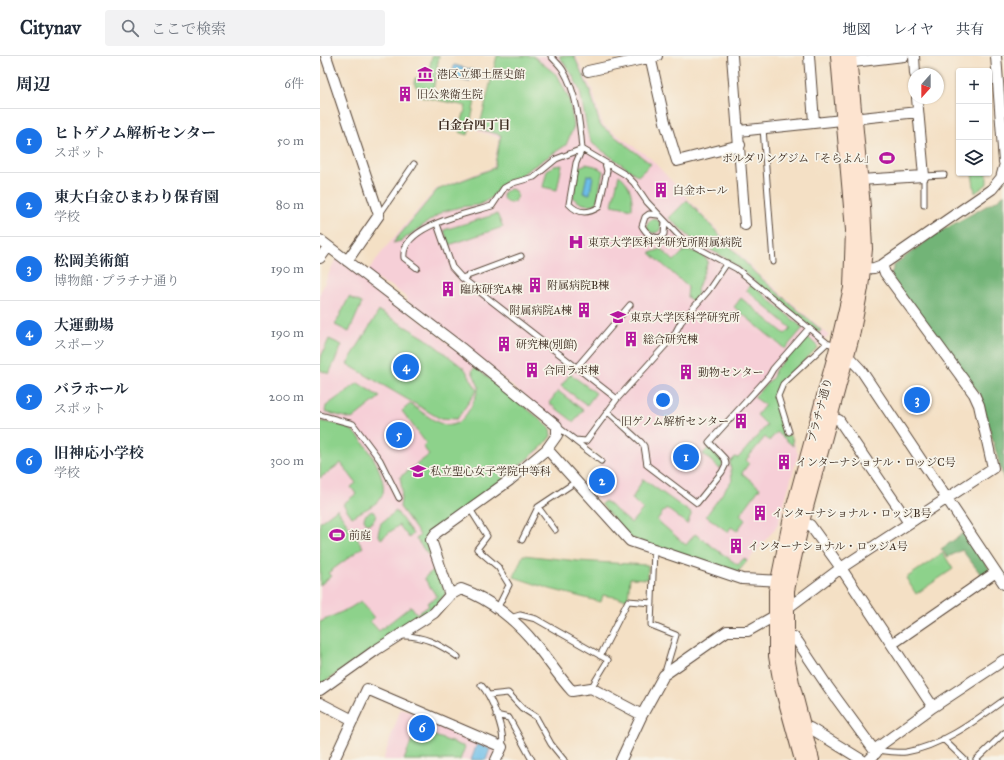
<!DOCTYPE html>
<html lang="ja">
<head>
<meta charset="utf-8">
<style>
	:root { --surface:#fff; --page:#f2f2f3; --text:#1f2937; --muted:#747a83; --line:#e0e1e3; --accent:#1a73e8 }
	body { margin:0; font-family:"IM FELL Great Primer","Noto Serif JP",serif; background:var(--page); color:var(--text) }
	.controls { position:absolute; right:12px; top:12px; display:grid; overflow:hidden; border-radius:4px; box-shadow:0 1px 3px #0004 }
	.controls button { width:36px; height:36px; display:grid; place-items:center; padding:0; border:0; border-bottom:1px solid var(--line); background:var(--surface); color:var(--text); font:20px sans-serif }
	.compass { position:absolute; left:588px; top:12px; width:36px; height:36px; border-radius:50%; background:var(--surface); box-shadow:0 1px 3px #0004; rotate:201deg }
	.you { position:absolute; left:343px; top:344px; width:14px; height:14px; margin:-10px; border:3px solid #fff; border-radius:50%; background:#1a73e8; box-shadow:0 0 0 6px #1a73e833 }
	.badge { display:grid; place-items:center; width:26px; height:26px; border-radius:50%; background:var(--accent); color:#fff; font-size:13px; font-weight:700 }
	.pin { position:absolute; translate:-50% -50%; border:2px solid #fff; box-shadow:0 1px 4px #0006 }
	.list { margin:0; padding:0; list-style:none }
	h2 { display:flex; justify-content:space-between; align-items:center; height:52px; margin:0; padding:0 16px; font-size:17px }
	h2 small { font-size:13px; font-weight:400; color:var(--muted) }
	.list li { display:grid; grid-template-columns:26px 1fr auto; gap:12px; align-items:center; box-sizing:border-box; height:64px; padding:0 16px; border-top:1px solid var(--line) }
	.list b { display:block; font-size:15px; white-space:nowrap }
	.list p { margin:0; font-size:13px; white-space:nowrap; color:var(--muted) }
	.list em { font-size:13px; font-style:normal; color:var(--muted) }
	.icon { flex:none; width:22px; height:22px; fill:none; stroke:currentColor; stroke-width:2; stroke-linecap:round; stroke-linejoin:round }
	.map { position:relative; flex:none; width:684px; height:704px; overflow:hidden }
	header { display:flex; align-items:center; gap:24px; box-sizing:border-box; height:56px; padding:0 20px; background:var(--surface); border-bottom:1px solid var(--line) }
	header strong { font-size:19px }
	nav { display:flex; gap:22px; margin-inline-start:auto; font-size:14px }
	.search { width:280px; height:36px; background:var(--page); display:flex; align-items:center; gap:10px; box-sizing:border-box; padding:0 14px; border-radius:4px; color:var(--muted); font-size:15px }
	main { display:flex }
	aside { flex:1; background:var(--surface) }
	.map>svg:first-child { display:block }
</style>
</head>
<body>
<header>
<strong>Citynav</strong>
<div class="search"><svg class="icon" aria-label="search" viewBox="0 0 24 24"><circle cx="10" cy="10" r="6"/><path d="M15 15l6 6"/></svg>ここで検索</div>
<nav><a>地図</a><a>レイヤ</a><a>共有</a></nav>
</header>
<main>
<aside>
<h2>周辺<small>6件</small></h2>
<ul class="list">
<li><span class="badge">1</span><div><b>ヒトゲノム解析センター</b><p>スポット</p></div><em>50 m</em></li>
<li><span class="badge">2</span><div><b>東大白金ひまわり保育園</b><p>学校</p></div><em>80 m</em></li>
<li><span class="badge">3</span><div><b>松岡美術館</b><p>博物館 · プラチナ通り</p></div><em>190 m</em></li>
<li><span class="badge">4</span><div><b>大運動場</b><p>スポーツ</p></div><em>190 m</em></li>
<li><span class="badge">5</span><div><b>バラホール</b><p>スポット</p></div><em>200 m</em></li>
<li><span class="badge">6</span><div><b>旧神応小学校</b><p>学校</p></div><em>300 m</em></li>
</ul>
</aside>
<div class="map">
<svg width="684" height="704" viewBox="0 0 684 704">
	<rect width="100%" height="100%" fill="#f7f3e8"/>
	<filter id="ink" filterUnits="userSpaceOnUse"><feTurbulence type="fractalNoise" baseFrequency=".025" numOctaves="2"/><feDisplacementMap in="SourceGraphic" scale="8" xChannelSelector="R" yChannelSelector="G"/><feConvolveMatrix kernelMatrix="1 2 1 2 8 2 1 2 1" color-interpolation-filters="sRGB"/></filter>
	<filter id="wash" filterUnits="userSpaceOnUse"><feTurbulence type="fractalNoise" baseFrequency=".012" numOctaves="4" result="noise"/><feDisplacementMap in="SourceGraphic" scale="16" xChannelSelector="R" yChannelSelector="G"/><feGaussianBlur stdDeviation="0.9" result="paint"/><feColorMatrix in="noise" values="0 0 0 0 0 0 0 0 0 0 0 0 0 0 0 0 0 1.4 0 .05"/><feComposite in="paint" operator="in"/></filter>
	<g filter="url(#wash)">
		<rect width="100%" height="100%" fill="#f4e0c5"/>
		<path fill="#f6cfd7" d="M177,0H256L273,35L282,68L330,102L437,216L509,279L462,327L455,340L466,377L472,381L478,398L458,469L418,517L319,487L262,428L284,404L87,245L86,241L70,229H65L47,216L66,191L116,133L173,111L179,82L158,75Z
			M16,202L86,253L232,371L233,379L217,398L107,481L127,539L0,630V237Z
			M81,652L177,691L172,704H63Z"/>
		<path fill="#8dd28b" stroke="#647e54" d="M112,0H119L113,35L155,45L148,79L139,76L146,50L103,41L94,27L95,22L107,24Z
			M177,0H213L238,20L249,43L254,70L246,89L199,120L187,125L179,131L171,142L159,149L140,151L122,156L81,185L73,187L117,134L174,112L181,79L159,73Z
			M239,0H254L270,35L280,69L331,108L318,120L273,88L268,78L260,35L253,20Z
			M266,108L275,110L283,115L277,147C267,151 261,148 253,142L259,111Z
			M242,109L237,134L223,131L227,114L234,110Z
			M652,117H667V128L655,137Z
			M299,119C310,127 313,140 312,153L292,149Z
			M183 140a7 7 0 1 1 14 0a7 7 0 1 1-14 0Z
			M367,144L435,217L501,274L499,277L407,203L373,184L349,162Z
			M177,158L183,171L129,189L124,174Z
			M327 170a7 7 0 1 1 14 0a7 7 0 1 1-14 0Z
			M341,193L354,205L364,195C374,194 382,197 388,205L377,234L378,237L374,246L367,241L368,231L330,197Z
			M431,228L483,272L465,293L414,251L421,242L465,278L471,272L426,234Z
			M29,241L42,247L29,276L15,269Z
			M59,255L105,282L145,313L157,334L137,363L119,362L27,308Z
			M484,281H488L498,291L462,327L455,340L466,377L472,381L473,390L457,376L449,385L445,381L426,404L429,407L422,417L440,432L420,459L425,464L417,475L411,471L408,476L386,460L412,424L410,406L415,401L418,402L447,369L437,359L445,349L434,341L453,321L455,314Z
			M9,283L22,289L9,318L0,314V303Z
			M155,311L230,371L231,380L223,390L172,432L106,480L116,509L96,483L100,479L80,451L82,434L80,421L109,399L103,390L106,387L82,355L90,348C100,354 111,364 122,368C143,376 154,346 159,331L152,315Z
			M250,318L276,337L267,349L241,330Z
			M38,327L60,341L32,363L5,356L6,350Z
			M238,335L263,354L254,366L229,347Z
			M0,365C9,367 22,368 30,373C44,381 70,424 62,440C58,449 41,455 32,461L23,448L36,438L31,431L36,427L21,407L0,422Z
			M390,390L401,402L403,408L400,413L383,398Z
			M323,423L371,457V459L367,468L346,452L337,464L366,489L375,478L418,509L424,502L427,505L418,516L319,485L309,481L281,448L285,445L311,467L323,453L312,443Z
			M17,453L43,491L8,517L11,520L0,529V466Z
			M52,455L56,458C55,464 53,467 47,468L44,463L45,459Z
			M76,455L93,478L89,482L79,469L61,483L58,478L61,467Z
			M623,497L633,513L596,538L586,522Z
			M203,499L258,505L328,509V523L310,522L308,542L305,543L283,539L281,546L230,533L194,521Z
			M116,512L126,538L112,554L0,629V566L30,552L41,545L54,562L50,565L59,575L91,550L97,558L109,550L107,547L117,541L104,522Z
			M96,673L145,691L140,704H84Z"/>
		<path fill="#72b477" stroke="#566f4a" d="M684,138V424L660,339L570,220L575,208L616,178L679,143Z
			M644,477L671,515L663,521L642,494L628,501L621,493Z"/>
		<path fill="#6cbde8" stroke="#547483" d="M134,9L153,14L150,26L132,22Z
			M267,119L273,120L270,138L263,137Z
			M157,688L170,693L166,704H151Z"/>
	</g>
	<g filter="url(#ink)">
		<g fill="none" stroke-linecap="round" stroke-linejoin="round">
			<defs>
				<path id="lane" d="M231,0C235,5 240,9 243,14C257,37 260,68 262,93L306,119L314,127L327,146L363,184L417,213L507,287L516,290
					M443,72L453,206
					M262,93L256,107L249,148C258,158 268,158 279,151L287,115L285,107
					M604,149V120L624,119
					M59,159L94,108
					M338,159L329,158L325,161L322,170C326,177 332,182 340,182L344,178L345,166
					M117,168L132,211L142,222L297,343
					M97,212L84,202C80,170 149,157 172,150L184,132L193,127L214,121L236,103L262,93
					M142,222L201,200
					M256,312L310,249
					M288,356L321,386L324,390L327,409L377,447L402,416L406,408L405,403L389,386L449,320L453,313L489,272
					M0,359L33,368L60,404L79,442
					M238,371L255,384L266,385L297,343L353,281L361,266L388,235L407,207
					M469,376L458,340L463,328L507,287
					M255,385L281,405
					M218,451L235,474
					M150,453L167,480L157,493L178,511L189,529L177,553
					M202,484L218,451L257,425
					M334,494L331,569L356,579L345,616
					M190,562L200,559L216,563L288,604L271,632
					M81,580C103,579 119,588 138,601
					M280,600L308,545L332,547
					M161,629C171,639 186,677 182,691
					M169,639L188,637L202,652L216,661L231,688L244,704
					M176,659L189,662L212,704
					M623,683L645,704
					M555,694C564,695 576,697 586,696C622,690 655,665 684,644
					M656,704L684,677"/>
				<path id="street" d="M6,0L59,159L27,205
					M330,0L345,66L357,105L420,89
					M412,0L425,169
					M489,0L494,66
					M594,0L595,18
					M676,0L684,106
					M524,7L584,0
					M268,15L337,0
					M419,75L598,56
					M540,124L604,120L597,42
					M0,184L141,292L237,370V379L227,393L310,485L422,523L464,525
					M0,202L8,191
					M538,213L554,212L562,209L672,133L681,122L684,111
					M522,298L527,299L541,314L684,528
					M511,362L519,364L589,467
					M482,466L490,469L521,512L613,651L554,694
					M130,539L141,533C170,543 197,565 216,589C229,605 239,621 252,635L271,632L322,659
					M466,580L474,581L478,586L508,631L554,694L556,697L549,704
					M572,588L676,516
					M0,634L56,594L114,557L130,539L111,484L116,477L190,424L227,393
					M0,647L33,664
					M613,651L684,604
					M484,672H490L542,704
					M14,704L47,633L182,691L176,704
					M301,704L322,659L344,619L407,575H428L465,554L521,512L673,412L659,349L654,338L565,217L562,209"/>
				<path id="secondary" d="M482,704L461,628L456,600V535L471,461L516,296L531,232L533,174L518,0
					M492,704L472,627L467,601V534L482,466L532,280L541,232L545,193L543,151L529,0"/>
			</defs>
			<use href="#lane" stroke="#574537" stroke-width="7"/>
			<use href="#street" stroke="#574537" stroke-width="12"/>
			<use href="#secondary" stroke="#574537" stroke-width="16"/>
			<use href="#lane" stroke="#fff" stroke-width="5"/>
			<use href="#street" stroke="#fff" stroke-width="10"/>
			<use href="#secondary" stroke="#fde4d0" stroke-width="14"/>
		</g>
	</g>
	<defs>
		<symbol id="museum-bare" viewBox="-9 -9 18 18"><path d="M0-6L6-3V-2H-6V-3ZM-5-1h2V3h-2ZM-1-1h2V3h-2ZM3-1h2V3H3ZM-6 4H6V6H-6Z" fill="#b5179e" stroke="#f7f3e8" stroke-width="2.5" paint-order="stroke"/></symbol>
		<symbol id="building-bare" viewBox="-9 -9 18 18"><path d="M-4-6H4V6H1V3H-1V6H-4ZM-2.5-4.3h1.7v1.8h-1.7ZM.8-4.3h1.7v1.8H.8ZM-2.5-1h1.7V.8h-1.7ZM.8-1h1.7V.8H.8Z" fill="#b5179e" stroke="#f7f3e8" stroke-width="2.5" paint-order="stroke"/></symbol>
		<symbol id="stadium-bare" viewBox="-9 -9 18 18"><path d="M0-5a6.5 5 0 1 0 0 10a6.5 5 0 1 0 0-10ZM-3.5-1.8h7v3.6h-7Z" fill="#b5179e" stroke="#f7f3e8" stroke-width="2.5" paint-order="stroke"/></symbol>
		<symbol id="hospital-bare" viewBox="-9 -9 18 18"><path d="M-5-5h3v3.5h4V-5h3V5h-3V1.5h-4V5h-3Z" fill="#b5179e" stroke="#f7f3e8" stroke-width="2.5" paint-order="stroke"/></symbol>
		<symbol id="university-bare" viewBox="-9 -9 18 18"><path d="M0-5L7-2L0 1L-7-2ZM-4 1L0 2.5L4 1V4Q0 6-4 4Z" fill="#b5179e" stroke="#f7f3e8" stroke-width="2.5" paint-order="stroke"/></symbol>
		<symbol id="school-bare" viewBox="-9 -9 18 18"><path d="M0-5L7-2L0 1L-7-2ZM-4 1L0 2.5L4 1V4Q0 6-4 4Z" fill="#b5179e" stroke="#f7f3e8" stroke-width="2.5" paint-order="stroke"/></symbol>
	</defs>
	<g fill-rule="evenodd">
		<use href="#museum-bare" x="94" y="7" width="22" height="22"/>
		<use href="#building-bare" x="74" y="27" width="22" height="22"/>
		<use href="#stadium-bare" x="556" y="91" width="22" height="22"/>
		<use href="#building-bare" x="330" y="123" width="22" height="22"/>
		<use href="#hospital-bare" x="245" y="175" width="22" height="22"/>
		<use href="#building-bare" x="204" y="218" width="22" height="22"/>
		<use href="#building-bare" x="117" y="222" width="22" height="22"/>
		<use href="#building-bare" x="253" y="243" width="22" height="22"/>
		<use href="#university-bare" x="287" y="250" width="22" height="22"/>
		<use href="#building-bare" x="300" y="272" width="22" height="22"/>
		<use href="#building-bare" x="173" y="277" width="22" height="22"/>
		<use href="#building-bare" x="201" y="303" width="22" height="22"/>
		<use href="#building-bare" x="355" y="305" width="22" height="22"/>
		<use href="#building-bare" x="410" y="354" width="22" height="22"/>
		<use href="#building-bare" x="453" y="395" width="22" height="22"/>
		<use href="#school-bare" x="87" y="404" width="22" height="22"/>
		<use href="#building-bare" x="429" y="446" width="22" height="22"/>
		<use href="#stadium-bare" x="6" y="468" width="22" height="22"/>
		<use href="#building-bare" x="405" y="479" width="22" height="22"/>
	</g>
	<g text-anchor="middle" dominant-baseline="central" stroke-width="3.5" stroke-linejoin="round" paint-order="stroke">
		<g font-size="11" fill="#3b2a1e" stroke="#f7f3e8" text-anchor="start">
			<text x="117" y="18">港区立郷土歴史館</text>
			<text x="97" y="38">旧公衆衛生院</text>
			<text x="555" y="102" text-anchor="end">ボルダリングジム「そらよん」</text>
			<text x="353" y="134">白金ホール</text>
			<text x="268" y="186">東京大学医科学研究所附属病院</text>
			<text x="227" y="229">附属病院B棟</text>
			<text x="140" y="233">臨床研究A棟</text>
			<text x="252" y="254" text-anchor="end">附属病院A棟</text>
			<text x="310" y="261">東京大学医科学研究所</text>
			<text x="323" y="283">総合研究棟</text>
			<text x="196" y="288">研究棟(別館)</text>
			<text x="224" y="314">合同ラボ棟</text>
			<text x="378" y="316">動物センター</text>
			<text x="409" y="365" text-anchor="end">旧ゲノム解析センター</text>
			<text x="476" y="406">インターナショナル・ロッジC号</text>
			<text x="110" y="415">私立聖心女子学院中等科</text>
			<text x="452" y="457">インターナショナル・ロッジB号</text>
			<text x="29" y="479">前庭</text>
			<text x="428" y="490">インターナショナル・ロッジA号</text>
		</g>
		<g font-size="11" fill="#3b2a1e" stroke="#f7f3e8">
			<text transform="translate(500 354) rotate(-75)">プラチナ通り</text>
		</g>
		<g font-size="12" font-weight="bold" fill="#3b2a1e" stroke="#f7f3e8">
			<text x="154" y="69">白金台四丁目</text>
		</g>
	</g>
</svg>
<div class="controls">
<button>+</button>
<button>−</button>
<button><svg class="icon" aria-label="layers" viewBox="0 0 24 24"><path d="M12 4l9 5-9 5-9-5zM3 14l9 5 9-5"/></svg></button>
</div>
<svg class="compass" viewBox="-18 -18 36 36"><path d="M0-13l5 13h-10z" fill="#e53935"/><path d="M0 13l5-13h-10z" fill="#747a83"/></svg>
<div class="you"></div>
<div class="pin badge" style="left:366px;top:401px">1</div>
<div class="pin badge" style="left:282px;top:425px">2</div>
<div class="pin badge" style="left:597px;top:344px">3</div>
<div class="pin badge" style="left:86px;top:311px">4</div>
<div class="pin badge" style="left:79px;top:379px">5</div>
<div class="pin badge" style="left:102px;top:672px">6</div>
</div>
</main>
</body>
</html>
